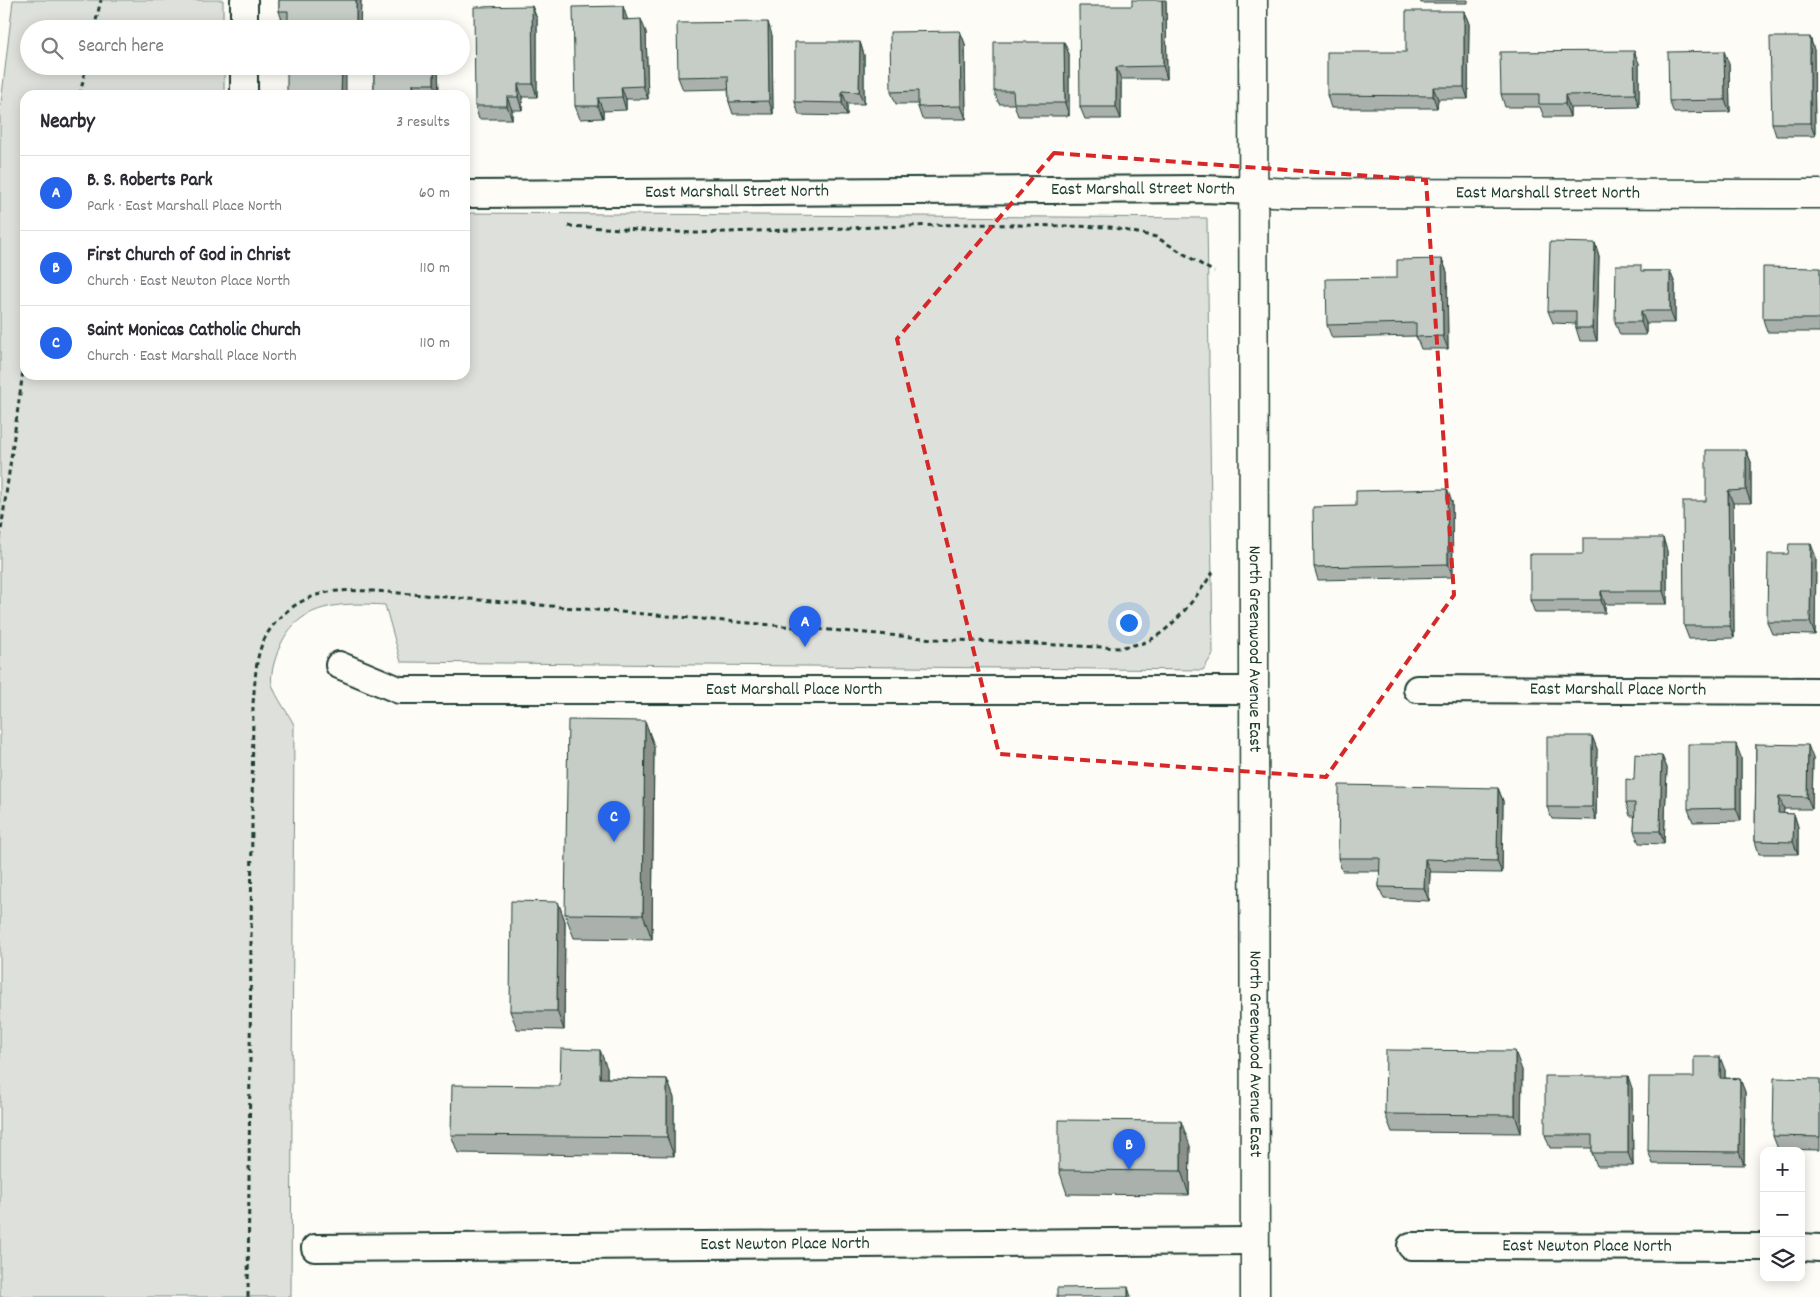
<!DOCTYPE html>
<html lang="en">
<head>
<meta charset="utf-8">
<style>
	:root { --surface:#fff; --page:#f7f7f7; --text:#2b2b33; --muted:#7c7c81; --line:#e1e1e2; --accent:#2563eb }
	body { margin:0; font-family:Dekko,sans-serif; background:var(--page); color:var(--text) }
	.controls { position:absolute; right:15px; bottom:15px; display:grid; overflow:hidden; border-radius:10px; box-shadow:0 2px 12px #0003 }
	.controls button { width:45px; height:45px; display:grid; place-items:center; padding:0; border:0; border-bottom:1px solid var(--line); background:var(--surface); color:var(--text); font:25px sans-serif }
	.you { position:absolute; left:1128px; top:622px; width:18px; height:18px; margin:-12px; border:4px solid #fff; border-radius:50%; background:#1a73e8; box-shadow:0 0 0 8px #1a73e833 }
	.badge { display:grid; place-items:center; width:32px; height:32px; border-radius:50%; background:var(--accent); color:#fff; font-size:16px; font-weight:700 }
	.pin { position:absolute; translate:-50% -41px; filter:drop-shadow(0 1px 2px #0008) }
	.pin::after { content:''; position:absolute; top:26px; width:18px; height:15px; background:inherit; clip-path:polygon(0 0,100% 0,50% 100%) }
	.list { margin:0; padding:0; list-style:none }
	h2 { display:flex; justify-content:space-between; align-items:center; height:65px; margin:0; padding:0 20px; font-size:21px }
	h2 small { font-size:16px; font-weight:400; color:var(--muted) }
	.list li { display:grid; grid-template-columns:32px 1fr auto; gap:15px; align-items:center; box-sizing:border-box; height:75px; padding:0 20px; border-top:1px solid var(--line) }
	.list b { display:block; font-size:19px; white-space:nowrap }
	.list p { margin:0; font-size:16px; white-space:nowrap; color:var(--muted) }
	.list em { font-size:16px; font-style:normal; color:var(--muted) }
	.icon { flex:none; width:28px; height:28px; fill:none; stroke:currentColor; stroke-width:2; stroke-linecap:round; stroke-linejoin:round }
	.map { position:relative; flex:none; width:1820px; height:1297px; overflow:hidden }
	.search { position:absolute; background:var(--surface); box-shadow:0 2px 12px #0003; left:20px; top:20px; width:450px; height:55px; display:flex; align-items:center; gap:12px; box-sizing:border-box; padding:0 18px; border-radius:28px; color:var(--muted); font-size:19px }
	.panel { position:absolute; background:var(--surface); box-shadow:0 2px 12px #0003; left:20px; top:90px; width:450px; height:290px; border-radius:15px }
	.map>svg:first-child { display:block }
</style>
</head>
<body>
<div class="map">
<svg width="1820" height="1297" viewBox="0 0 1820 1297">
	<rect width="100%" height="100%" fill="#fdfcf7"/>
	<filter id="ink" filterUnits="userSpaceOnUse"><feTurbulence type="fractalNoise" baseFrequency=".02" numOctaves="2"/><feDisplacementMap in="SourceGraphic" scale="10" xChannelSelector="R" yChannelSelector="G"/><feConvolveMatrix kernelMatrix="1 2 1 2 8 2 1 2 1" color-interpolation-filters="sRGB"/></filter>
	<g filter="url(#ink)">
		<path fill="#dde0db" stroke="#7e8e88" d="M13,0H223V29H29V66H224V95H25V375H465V213L1207,218L1213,654L1203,670L401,662L385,605C338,602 294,603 277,654C274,662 270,676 272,684C276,698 288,712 294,725L291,1297H0V112Z"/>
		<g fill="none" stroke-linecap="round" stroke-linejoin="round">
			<defs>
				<g id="street">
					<path d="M244,29V0"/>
					<path d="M244,95V66"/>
					<path id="s1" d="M465,194L1203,189L1253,191"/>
					<path id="s2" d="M339,665L399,690H1254"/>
					<path id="s3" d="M1417,689L1820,691"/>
					<path id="s4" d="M1411,1246L1764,1247"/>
					<path d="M1801,1247L1820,1248"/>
					<path id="s5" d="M315,1248L1255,1241"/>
				</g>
				<g id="secondary">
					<path id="s6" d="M1253,0L1255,1297"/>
					<path id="s7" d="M1253,191L1291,193L1820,194"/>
				</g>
			</defs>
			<use href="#street" stroke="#1f3d34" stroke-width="30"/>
			<use href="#secondary" stroke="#1f3d34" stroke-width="31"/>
			<path stroke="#1f3d34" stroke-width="3" stroke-dasharray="5 4" stroke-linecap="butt" d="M94,29L101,0
				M80,95L86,66
				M568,226L696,233L970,224L1110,227L1156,237L1214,272
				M0,538L25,357
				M248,1297L253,703C255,685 255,666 260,650C270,617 304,593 338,591C350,590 363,591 376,591L935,639L1120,648C1127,646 1135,645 1143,643C1170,634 1198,595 1213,572"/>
			<use href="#street" stroke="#fdfcf7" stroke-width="26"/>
			<use href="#secondary" stroke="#fdfcf7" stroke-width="28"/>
		</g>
		<path fill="#aab0ab" stroke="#1f3d34" d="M279,0H361L360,29H288V23H283L279,11Z
			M1420,0H1468V3H1421Z
			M1166,1L1167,79H1121V119H1085L1080,107L1132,6Z
			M532,6L537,19V97H522V110H512V119H479L475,106Z
			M1464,11L1469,24L1468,99H1438L1437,108H1331L1327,95L1406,52Z
			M627,18V19L646,32L648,99H626V110L603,111V118L580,119L575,106Z
			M960,31L965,44L966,119H922L918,107V104H896L891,92Z
			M772,35L773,114H733L729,102L728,89L683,90L678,77Z
			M1810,37L1814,50L1815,136H1776L1772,123Z
			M860,42L864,55V104H847V116L799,115L795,102Z
			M1064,42L1069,54V116H1018L1014,104H999L994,91Z
			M1639,63V107L1570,108V117H1544L1540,107H1505L1501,94Z
			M1729,64L1730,112L1674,113L1669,101Z
			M374,66H438L439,95H374Z
			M1595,243L1599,256L1597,341H1580L1576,328V324L1553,323L1548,311Z
			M1442,259L1447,272L1448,349H1421L1416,336L1332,338L1327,325L1397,278Z
			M1820,268V332H1767L1763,319Z
			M1643,271H1670L1675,284V323H1646V335H1620L1615,322Z
			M1746,450L1751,462V503H1733L1734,638L1689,639L1684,626L1706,501Z
			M1447,489L1452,502L1453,577L1318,580L1314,567L1356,506Z
			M1663,538L1667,551V604H1605V613H1535L1530,600L1583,554Z
			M1816,557L1815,635L1772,634L1767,622Z
			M645,721L654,746L652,939L574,938L565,914Z
			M1592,736L1597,749L1596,820L1552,819L1547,807Z
			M1756,744L1813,758L1812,809H1784L1783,814H1794L1798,827V854H1759L1755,841Z
			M1662,756L1667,768L1664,844L1639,843L1634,831L1635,816H1630L1626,803L1634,780Z
			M1741,757V821L1693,822L1688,809Z
			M1498,788L1503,801L1502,873L1430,872L1429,901L1384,899L1379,887L1380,871H1342L1338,858Z
			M558,902L565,921L564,1030L517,1029L510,1011Z
			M607,1068V1078L667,1079L674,1098V1156L458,1153L451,1135L560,1086Z
			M1522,1070L1521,1133L1392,1132L1385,1114Z
			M1725,1070V1078L1740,1079L1745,1092L1744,1165L1653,1164L1648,1151L1694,1077Z
			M1820,1079V1150L1778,1149L1773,1136Z
			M1632,1088L1633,1166H1597L1592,1153V1148H1550L1545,1135Z
			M1190,1146L1189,1195L1067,1194L1059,1170Z"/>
		<path fill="#8b908b" stroke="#1f3d34" d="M356,0H361L360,29H356Z
			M1162,0H1166V1L1167,79L1163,66Z
			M532,6L537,19V97L533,84Z
			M623,6L627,18L628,32L623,20Z
			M1464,11L1469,24L1468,99L1464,87Z
			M641,19L646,32L648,99L643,86Z
			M768,22L772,35L773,114L769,101Z
			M960,31L965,44L966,119L961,106Z
			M1810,37L1814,50L1815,136L1810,123Z
			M860,42L864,55V104L859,92Z
			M1064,42L1069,54V116L1065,103Z
			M1634,51L1639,63V107L1635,94Z
			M1724,51L1729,64L1730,112L1725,100Z
			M342,66H346V95H341Z
			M434,66H438L439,95L434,84Z
			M1116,67L1121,79V119L1116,107Z
			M413,84L417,95H413Z
			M518,84L522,97V110L518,97Z
			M621,87L626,99V110L622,97Z
			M1433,87L1438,99L1437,108L1433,96Z
			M842,91L847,104V116L842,103Z
			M1565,95L1570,108V117L1565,104Z
			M507,97L512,110V119L507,106Z
			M598,98L603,111V118L598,106Z
			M1595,243L1599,256L1597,341L1592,328Z
			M1442,259L1447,272L1448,349L1443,336Z
			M1670,271L1675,284V323L1670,311Z
			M1641,311L1646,323V335L1641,322Z
			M1746,450L1751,462V503L1746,490Z
			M1447,489L1452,502L1453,577L1448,564Z
			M1728,491L1733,503L1734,638L1730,626Z
			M1663,538L1667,551V604L1663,591Z
			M1811,544L1816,557L1815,635L1810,622Z
			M1601,591L1605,604V613L1601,600Z
			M645,721L654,746L652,939L643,915Z
			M1592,736L1597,749L1596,820L1592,807Z
			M1736,744L1741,757V821L1736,808Z
			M1808,745L1813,758L1812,809L1807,797Z
			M1662,756L1667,768L1664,844L1660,831Z
			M1498,788L1503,801L1502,873L1497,861Z
			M1779,796L1784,809L1783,826L1778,813Z
			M1794,814L1798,827V854L1793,842Z
			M1425,859L1430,872L1429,901L1424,888Z
			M558,902L565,921L564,1030L557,1011Z
			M600,1050L607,1068V1097L600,1078Z
			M1515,1051L1522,1070L1521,1133L1515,1115Z
			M1720,1057L1725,1070V1091L1720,1078Z
			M1628,1076L1632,1088L1633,1166L1628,1153Z
			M667,1079L674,1098V1156L667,1137Z
			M1740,1079L1745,1092L1744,1165L1739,1152Z
			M1181,1121L1190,1146L1189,1195L1181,1171Z
			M1128,1287L1131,1297H1128Z"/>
		<path fill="#c6cdc7" stroke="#1f3d34" d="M279,0H356V28L288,29V11H279Z
			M1132,0H1162L1163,66L1116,67V107H1080L1079,6H1132Z
			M532,6L533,84H518V97H507V106H475L474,7Z
			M623,6V20L641,19L643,86L621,87L622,97L598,98V106H575L573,7Z
			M1406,11H1464V87H1433V96L1327,95V52H1406Z
			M768,22L769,101L729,102L728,76L678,77L677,23Z
			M399,23H433V29H399Z
			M960,31L961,106L918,107V91L891,92L890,32Z
			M1770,37H1810V123H1772Z
			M795,42H860L859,92L842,91V103L795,102Z
			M994,42H1064L1065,103H1014L1013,91H994Z
			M1634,51L1635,94L1565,95V104H1539V94H1501L1500,52Z
			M1724,51L1725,100L1669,101L1668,52Z
			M287,66H342L341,95H287Z
			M374,66H434V84H413V95H374Z
			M1550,242L1595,243L1592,328H1576V311H1548Z
			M1442,259L1443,336L1416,337V323L1327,325L1326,279L1397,278V260Z
			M1616,265H1641V271H1670V311H1641V322H1615Z
			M1763,267L1820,268V319H1763Z
			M1706,450H1746V490L1728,491L1730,626H1684L1683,501H1706Z
			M1447,489L1448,564L1314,567L1313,507L1356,506V491Z
			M1583,538H1663V591H1601V600H1530V554H1583Z
			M1789,544H1811L1810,622H1767L1768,554H1788Z
			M568,720L645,721L643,915L565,914Z
			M1547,736H1592V807H1547Z
			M1688,744H1736V808L1688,809Z
			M1756,744L1808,745L1807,797L1779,796L1778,813L1794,814L1793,842L1755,841Z
			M1635,754L1662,756L1660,831H1634L1635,803H1626V779L1634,780Z
			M1339,785L1498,788L1497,861L1425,859L1424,888L1379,887L1380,858H1338Z
			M511,901L558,902L557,1011H510Z
			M561,1049L600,1050V1078L667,1079V1137L451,1135L452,1085L560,1086Z
			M1386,1050L1515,1051V1115L1385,1114Z
			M1694,1057H1720V1078L1740,1079L1739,1152L1648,1151L1649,1077H1694Z
			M1545,1076H1628V1153H1592V1135H1545Z
			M1774,1078L1820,1079V1137L1773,1136Z
			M1059,1120L1181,1121V1171L1059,1170Z
			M1128,1287V1297H1057V1288Z"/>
	</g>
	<path fill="none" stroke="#d62828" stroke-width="4" stroke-dasharray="10 6" stroke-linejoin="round" d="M1054,153L1426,180L1454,595L1326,777L999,754L897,339Z"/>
	<g text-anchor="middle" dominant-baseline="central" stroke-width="5" stroke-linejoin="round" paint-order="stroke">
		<g font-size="18" fill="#1f3d34" stroke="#fdfcf7">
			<text stroke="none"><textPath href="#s1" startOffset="678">East Marshall Street North</textPath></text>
			<text stroke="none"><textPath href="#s1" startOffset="272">East Marshall Street North</textPath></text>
			<text stroke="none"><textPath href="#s7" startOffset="295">East Marshall Street North</textPath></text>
			<text stroke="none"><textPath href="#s6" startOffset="649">North Greenwood Avenue East</textPath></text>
			<text stroke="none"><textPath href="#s2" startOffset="460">East Marshall Place North</textPath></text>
			<text stroke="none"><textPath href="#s3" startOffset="201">East Marshall Place North</textPath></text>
			<text stroke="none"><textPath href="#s6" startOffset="1054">North Greenwood Avenue East</textPath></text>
			<text stroke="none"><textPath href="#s5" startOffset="470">East Newton Place North</textPath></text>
			<text stroke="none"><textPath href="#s4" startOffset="176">East Newton Place North</textPath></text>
		</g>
	</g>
</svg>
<div class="controls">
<button>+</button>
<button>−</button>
<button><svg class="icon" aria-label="layers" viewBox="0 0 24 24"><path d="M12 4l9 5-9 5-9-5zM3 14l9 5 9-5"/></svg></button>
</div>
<div class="you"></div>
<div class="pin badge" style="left:805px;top:647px">A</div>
<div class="pin badge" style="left:1129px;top:1170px">B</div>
<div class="pin badge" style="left:614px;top:842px">C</div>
<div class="search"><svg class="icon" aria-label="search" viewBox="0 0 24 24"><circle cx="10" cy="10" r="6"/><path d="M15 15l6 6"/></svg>Search here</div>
<section class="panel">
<h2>Nearby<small>3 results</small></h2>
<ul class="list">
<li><span class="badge">A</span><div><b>B. S. Roberts Park</b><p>Park · East Marshall Place North</p></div><em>60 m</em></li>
<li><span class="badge">B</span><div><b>First Church of God in Christ</b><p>Church · East Newton Place North</p></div><em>110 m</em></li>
<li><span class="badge">C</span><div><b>Saint Monicas Catholic Church</b><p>Church · East Marshall Place North</p></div><em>110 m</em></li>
</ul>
</section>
</div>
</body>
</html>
